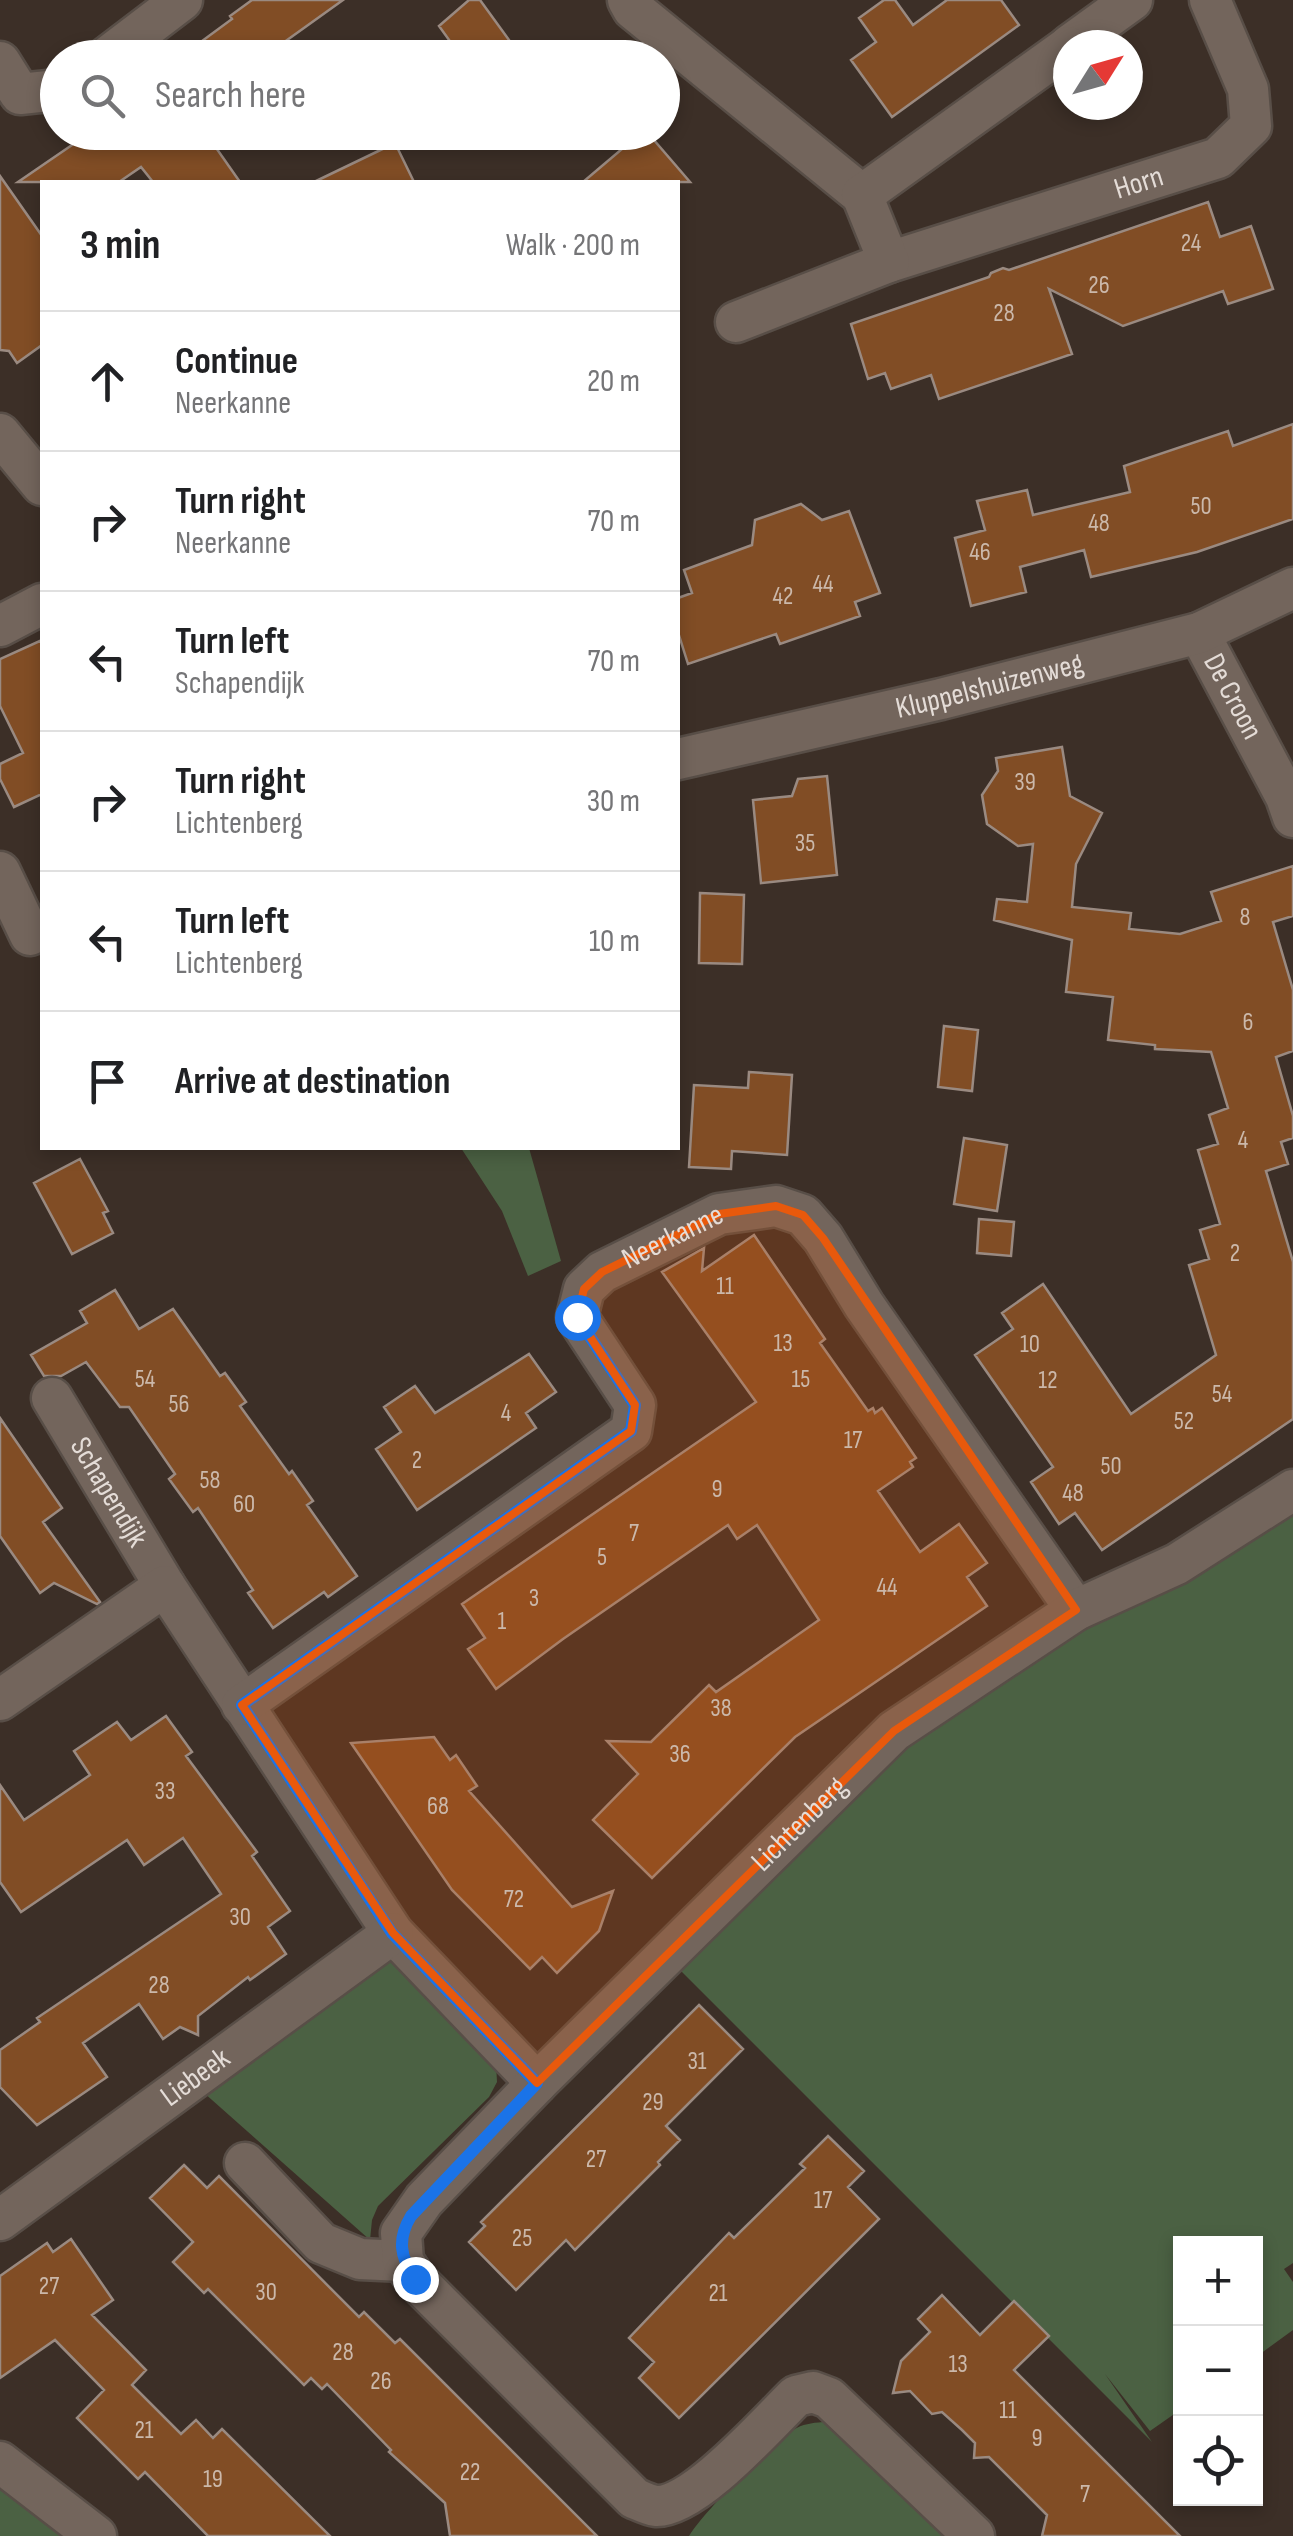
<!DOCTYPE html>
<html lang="en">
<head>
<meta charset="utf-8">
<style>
	:root { --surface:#fff; --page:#f6f6f6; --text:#202124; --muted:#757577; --line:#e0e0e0 }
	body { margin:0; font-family:"Sofia Sans Condensed",sans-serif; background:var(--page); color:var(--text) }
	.controls { position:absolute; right:30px; bottom:30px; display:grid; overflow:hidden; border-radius:0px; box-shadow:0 5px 15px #0003 }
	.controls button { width:90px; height:90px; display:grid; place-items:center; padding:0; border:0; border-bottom:2px solid var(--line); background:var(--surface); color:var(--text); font:50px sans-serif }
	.compass { position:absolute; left:1053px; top:30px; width:90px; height:90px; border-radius:50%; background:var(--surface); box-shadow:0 5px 15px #0003; rotate:53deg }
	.stop { position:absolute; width:30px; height:30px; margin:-22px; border:8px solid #1a73e8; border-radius:50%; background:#fff }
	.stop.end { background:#1a73e8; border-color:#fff; box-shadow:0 2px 10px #0008 }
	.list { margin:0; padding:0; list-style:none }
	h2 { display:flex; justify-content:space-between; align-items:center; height:130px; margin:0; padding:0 40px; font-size:42px }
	h2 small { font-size:32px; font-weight:400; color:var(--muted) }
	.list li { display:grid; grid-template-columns:65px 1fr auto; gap:30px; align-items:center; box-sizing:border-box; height:140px; padding:0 40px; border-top:2px solid var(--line) }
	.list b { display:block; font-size:38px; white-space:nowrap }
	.list p { margin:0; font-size:32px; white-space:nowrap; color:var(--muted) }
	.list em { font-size:32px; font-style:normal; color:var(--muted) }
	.icon { flex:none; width:55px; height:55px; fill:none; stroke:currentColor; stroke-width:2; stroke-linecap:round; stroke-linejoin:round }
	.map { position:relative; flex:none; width:1293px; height:2536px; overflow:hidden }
	.search { position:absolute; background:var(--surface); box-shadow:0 5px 15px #0003; left:40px; top:40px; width:640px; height:110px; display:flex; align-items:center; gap:25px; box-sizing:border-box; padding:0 35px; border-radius:55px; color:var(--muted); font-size:38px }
	.panel { position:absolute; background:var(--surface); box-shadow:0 5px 15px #0003; left:40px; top:180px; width:640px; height:970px; border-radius:0px }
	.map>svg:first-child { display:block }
</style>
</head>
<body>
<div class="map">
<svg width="1293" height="2536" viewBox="0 0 1293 2536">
	<rect width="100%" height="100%" fill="#3c2f27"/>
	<path fill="#4b6143" d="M461,1148H529L561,1261L528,1276L502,1211Z
		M1293,1498V2263L1284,2269L1293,2282V2330L1256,2357V2244H1180V2410L1150,2431L1105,2374L1152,2442L669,1959L848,1777L1100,1604Z
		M397,1956L496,2063L497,2082L489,2097L378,2206L372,2220L370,2240L203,2092Z
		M823,2422L836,2426L947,2536H689C704,2512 769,2445 793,2430C803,2424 811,2423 823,2422Z
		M0,2471L83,2536H0Z"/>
	<path fill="#814d25" stroke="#9a8a81" stroke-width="2.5" d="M252,0H343L262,58H179L232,19L230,16Z
		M469,0H480L522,58H462L439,26Z
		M884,0H895L913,25L947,0H1001L1019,25L892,117L851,60L876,42L859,18Z
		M74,132H205L240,182H153L141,167L119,182H18L72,145Z
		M642,132H647L690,182H583Z
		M395,143L414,182H314Z
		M0,176L42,236V345L17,363L9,351L0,350Z
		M1208,202L1220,237L1251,226L1273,289L1228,304L1223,291L1123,326L1049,289L1072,354L939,399L931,375L891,389L885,373L868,379L851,324L989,277L991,273L1003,268L1009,270Z
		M1293,424V519L1197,552L1091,577L1084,550L1020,567L1026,592L971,606L955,538L985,530L977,501L1027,490L1033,515L1130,492L1124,466L1228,431L1233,446Z
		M801,504L822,520L849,511L880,593L855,602L860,616L780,644L776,634L688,664L678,632V598L692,593L684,570L752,545L755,520Z
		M42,640V794L14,807L0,779V764L23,753L0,706V659Z
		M1062,747L1070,796L1102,813L1076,864L1072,907L1131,913L1129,929L1180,934L1221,921L1211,892L1293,866V916L1273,922L1293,990V1051L1276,1057L1293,1116V1138L1281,1142L1288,1164L1266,1171L1293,1262V1419L1102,1550L1075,1513L1059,1524L1031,1482L1053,1467L975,1355L1013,1329L1002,1313L1043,1284L1131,1414L1216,1355L1189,1265L1209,1259L1200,1230L1220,1224L1198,1150L1218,1144L1209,1115L1228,1108L1211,1052L1155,1049V1045L1108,1040L1113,997L1066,992L1072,940L994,920L997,899L1027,902L1033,844L1018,846L987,824L982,795L998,771L996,758Z
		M827,776L837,875L761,883L753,800L792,796L798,779Z
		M700,893L744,895L742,964L699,963Z
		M944,1026L978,1030L972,1091L938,1087Z
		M749,1072L792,1075L787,1155L732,1151L731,1169L689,1167L694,1085L748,1088Z
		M964,1138L1007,1145L997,1211L954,1204Z
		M80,1159L108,1211L103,1213L113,1233L72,1254L34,1183Z
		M979,1219L1014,1222L1011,1256L977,1253Z
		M754,1235L825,1339L820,1343L868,1411L873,1408L875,1413L882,1408L916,1458L910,1462L913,1467L878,1491L920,1552L959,1524L987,1563L967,1577L987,1606L795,1737L652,1878L593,1820L638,1774L607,1741L651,1742L709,1685L716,1692L819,1620L757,1525L737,1539L728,1525L563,1639L496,1689L468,1649L485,1638L462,1604L756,1402L662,1272L704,1248L702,1271Z
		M115,1290L139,1329L173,1309L220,1376L225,1373L246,1402L240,1406L289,1474L292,1471L313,1501L307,1505L357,1576L328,1597L324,1592L273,1628L248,1593L253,1590L198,1508L193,1512L169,1479L175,1474L129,1407H120L86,1362L61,1376H44L31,1355L87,1323L80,1311Z
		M529,1354L556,1392L526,1413L536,1428L417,1510L376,1449L401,1432L384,1407L415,1386L435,1413Z
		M0,1418L62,1508L43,1522L100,1602L97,1604L54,1583L40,1593L0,1536Z
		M166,1716L192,1752L186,1756L257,1852L252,1856L290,1911L268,1927L286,1954L250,1980L248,1977L198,2016V2035L180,2027L163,2039L139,2004L83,2043L107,2077L37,2125L0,2087V2050L40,2022L37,2018L221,1894L183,1838L144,1865L127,1840L21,1912L0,1882V1785L24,1820L90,1775L74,1751L117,1722L131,1740Z
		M434,1737L450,1760L456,1755L477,1786L469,1791L572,1907L613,1891L599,1931L557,1973L542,1957L530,1969L452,1890L351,1743Z
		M699,2005L743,2049L666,2126L680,2140L658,2162L660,2165L575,2250L566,2240L516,2290L469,2242L485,2226L481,2222Z
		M828,2136L864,2171L848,2187L879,2219L679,2418L639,2378L654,2362L629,2338L729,2233L734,2238L805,2168L800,2164Z
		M184,2165L207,2188L219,2176L359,2317L364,2312L395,2343L400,2339L597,2536H450L445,2503L389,2452L391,2450L327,2384L322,2389L311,2378L304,2385L208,2289L204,2293L173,2262L193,2242L150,2198Z
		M71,2239L113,2300L92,2315L146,2370L132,2385L181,2434L196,2420L213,2438L222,2429L330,2536H208L145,2472L138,2479L77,2418L104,2390L55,2340L0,2378V2276L47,2243L53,2252Z
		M942,2295L980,2335L1014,2301L1049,2336L1014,2370L1180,2536H1042L1047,2515L989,2457L974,2458L975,2443L962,2430L942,2412L932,2414L910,2391L893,2393L901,2361L930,2332L918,2319Z"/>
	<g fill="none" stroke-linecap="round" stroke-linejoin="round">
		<defs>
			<g id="minor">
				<path d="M628,0L633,9L862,195"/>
				<path d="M1070,45L1132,0"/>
				<path d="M106,58L182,0"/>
				<path d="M0,62L20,94L58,90"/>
				<path id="s1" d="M889,262L1218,158L1251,126L1248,89L1210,0"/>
				<path d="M736,322L889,262L862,195L1068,47"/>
				<path d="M0,434L42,485"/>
				<path d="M0,626L42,604"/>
				<path id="s2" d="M1199,633L1286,797L1293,817"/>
				<path id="s3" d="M678,759L941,699L1199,633L1293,588"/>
				<path d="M0,872L30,935"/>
				<path id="s4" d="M52,1398L165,1586"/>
				<path d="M0,1700L165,1586L393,1933L537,2083"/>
				<path id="s5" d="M242,1705L631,1431L635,1405L577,1317L584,1289L602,1272L719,1214L776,1206L803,1215L823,1238L864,1305L1076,1610"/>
				<path d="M245,2163L321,2243L360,2259L403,2261"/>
				<path id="s6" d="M0,2220L393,1933"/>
				<path d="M0,2462L96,2536"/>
				<path id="s7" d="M974,2536L829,2398L813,2392L796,2396C768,2423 694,2508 656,2506C649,2505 641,2501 634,2498L415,2279L403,2261L401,2233L424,2200L537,2083L894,1731L1076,1610L1177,1564L1293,1490"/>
			</g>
		</defs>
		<use href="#minor" stroke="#584e47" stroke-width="45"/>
		<use href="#minor" stroke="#73655c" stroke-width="40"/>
	</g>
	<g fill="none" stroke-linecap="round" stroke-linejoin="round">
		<path stroke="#1a73e8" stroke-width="12" d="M415,2279C400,2257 397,2239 411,2216L537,2083L392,1933L242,1705L631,1431L635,1405L577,1317"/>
	</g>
	<path fill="#e8590c" fill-opacity="0.2" stroke="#e8590c" stroke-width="8" stroke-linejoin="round" d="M776,1206L803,1215L823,1238L1076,1610L894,1731L537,2083L393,1933L242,1705L631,1431L635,1405L577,1317L584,1289L602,1272L719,1214Z"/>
	<g text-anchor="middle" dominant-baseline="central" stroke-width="8" stroke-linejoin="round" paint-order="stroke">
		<g font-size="25" fill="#cbb8aa">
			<text x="1191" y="243">24</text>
			<text x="1099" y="285">26</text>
			<text x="1004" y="313">28</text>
			<text x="1201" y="506">50</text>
			<text x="1099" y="523">48</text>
			<text x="980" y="552">46</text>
			<text x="823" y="584">44</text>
			<text x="783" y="596">42</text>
			<text x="1025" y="782">39</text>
			<text x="805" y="843">35</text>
			<text x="1245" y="917">8</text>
			<text x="1248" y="1022">6</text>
			<text x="1243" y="1140">4</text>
			<text x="1235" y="1253">2</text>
			<text x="725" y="1286">11</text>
			<text x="783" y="1343">13</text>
			<text x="1030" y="1344">10</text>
			<text x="145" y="1379">54</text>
			<text x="801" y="1379">15</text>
			<text x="1048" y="1380">12</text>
			<text x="1222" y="1394">54</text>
			<text x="179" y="1404">56</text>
			<text x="506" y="1413">4</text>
			<text x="1184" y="1421">52</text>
			<text x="853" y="1440">17</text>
			<text x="417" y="1460">2</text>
			<text x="1111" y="1466">50</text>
			<text x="210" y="1480">58</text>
			<text x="717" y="1489">9</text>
			<text x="1073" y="1493">48</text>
			<text x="244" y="1504">60</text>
			<text x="634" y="1533">7</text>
			<text x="602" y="1557">5</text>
			<text x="887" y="1587">44</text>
			<text x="534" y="1598">3</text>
			<text x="502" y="1621">1</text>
			<text x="721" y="1708">38</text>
			<text x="680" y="1754">36</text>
			<text x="165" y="1791">33</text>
			<text x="438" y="1806">68</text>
			<text x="514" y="1899">72</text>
			<text x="240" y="1917">30</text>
			<text x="159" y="1985">28</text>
			<text x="697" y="2061">31</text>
			<text x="653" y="2102">29</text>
			<text x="596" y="2159">27</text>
			<text x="823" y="2200">17</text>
			<text x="522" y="2238">25</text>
			<text x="49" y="2286">27</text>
			<text x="266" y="2292">30</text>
			<text x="718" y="2293">21</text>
			<text x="343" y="2352">28</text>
			<text x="958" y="2364">13</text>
			<text x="381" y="2381">26</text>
			<text x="1008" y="2410">11</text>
			<text x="144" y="2430">21</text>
			<text x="1037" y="2438">9</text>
			<text x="470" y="2472">22</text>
			<text x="213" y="2479">19</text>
			<text x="1085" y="2494">7</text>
		</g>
		<g font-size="30" fill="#e4dcd7" stroke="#3c2f27">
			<text stroke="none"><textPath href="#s1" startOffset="262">Horn</textPath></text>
			<text stroke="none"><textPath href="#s3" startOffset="320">Kluppelshuizenweg</textPath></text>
			<text stroke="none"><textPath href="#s2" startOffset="72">De Croon</textPath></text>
			<text stroke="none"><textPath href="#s5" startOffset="740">Neerkanne</textPath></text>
			<text stroke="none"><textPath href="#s4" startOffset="110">Schapendijk</textPath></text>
			<text stroke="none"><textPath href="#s7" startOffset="1370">Lichtenberg</textPath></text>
			<text stroke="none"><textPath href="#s6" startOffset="242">Liebeek</textPath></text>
		</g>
	</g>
</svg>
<div class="controls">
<button>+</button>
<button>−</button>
<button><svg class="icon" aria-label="locate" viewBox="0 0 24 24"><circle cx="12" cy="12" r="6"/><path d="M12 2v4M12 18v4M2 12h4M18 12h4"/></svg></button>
</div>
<svg class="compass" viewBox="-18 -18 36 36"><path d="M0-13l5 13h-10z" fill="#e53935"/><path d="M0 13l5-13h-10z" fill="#757577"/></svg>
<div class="stop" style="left:577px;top:1317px"></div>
<div class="stop end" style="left:415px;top:2279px"></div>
<div class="search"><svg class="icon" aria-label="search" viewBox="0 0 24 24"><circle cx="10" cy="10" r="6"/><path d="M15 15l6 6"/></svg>Search here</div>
<section class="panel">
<h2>3 min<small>Walk · 200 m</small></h2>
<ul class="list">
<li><svg class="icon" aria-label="ahead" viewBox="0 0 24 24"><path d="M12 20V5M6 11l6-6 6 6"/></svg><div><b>Continue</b><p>Neerkanne</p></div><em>20 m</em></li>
<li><svg class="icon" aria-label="right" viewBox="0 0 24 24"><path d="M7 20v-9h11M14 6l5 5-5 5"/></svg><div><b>Turn right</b><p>Neerkanne</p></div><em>70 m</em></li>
<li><svg class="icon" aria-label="left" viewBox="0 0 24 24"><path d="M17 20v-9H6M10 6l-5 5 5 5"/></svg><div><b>Turn left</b><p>Schapendijk</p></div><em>70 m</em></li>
<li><svg class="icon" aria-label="right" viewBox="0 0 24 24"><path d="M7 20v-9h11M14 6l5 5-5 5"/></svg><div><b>Turn right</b><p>Lichtenberg</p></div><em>30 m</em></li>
<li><svg class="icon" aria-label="left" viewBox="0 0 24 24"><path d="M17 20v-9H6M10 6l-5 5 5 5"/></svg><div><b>Turn left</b><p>Lichtenberg</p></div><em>10 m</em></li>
<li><svg class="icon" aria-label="arrive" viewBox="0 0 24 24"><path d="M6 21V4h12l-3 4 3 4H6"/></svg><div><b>Arrive at destination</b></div></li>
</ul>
</section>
</div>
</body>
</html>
